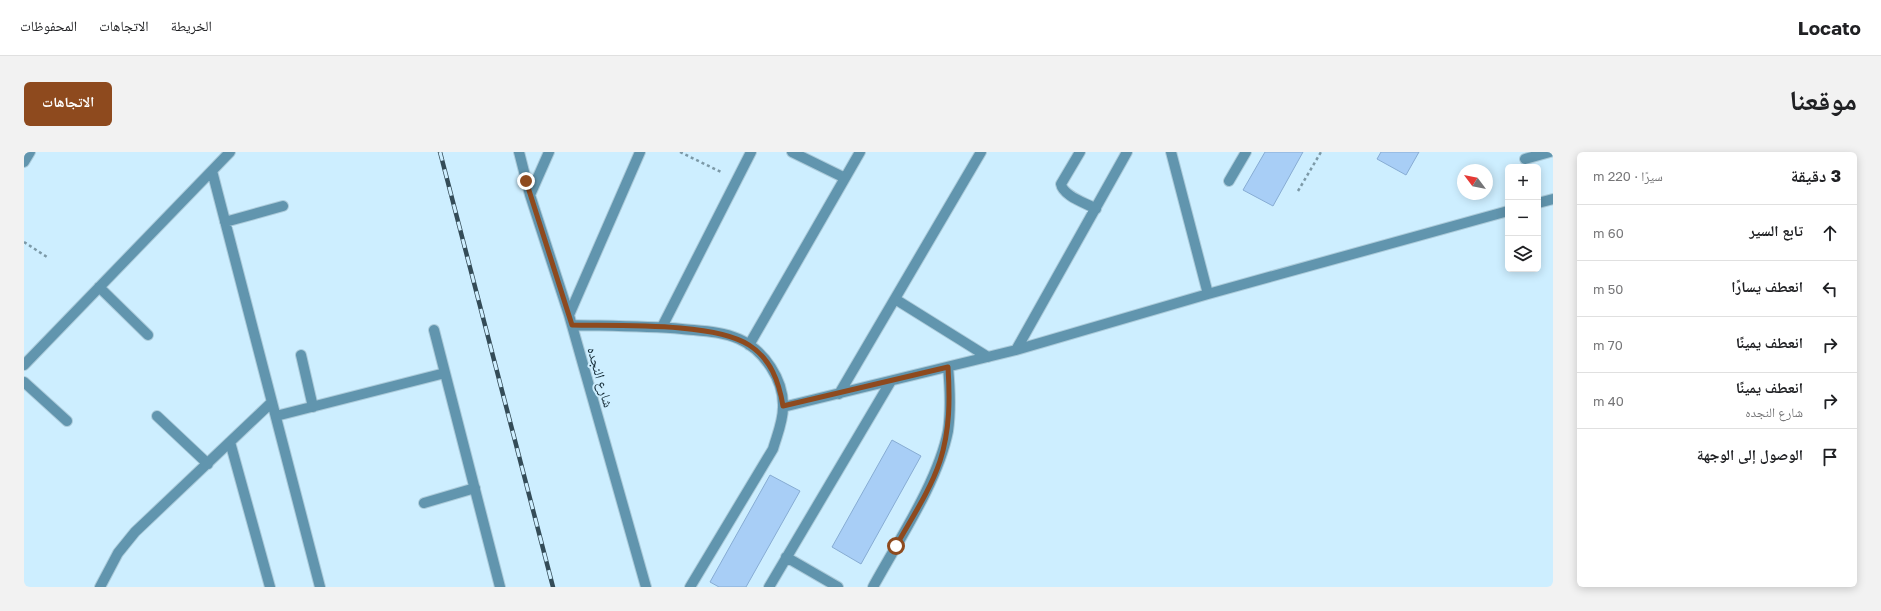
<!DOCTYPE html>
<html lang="ar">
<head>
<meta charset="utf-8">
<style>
	:root { --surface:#fff; --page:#f2f2f2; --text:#202124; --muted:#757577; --line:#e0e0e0; --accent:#8e4a1e }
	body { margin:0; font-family:"Golos Text","Noto Naskh Arabic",sans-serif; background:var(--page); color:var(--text); direction:rtl }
	.controls { position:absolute; right:12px; top:12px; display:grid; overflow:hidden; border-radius:6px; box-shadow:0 2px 10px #0003 }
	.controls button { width:36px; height:36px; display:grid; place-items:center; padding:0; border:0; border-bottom:1px solid var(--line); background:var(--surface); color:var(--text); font:20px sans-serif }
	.compass { position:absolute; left:1433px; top:12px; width:36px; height:36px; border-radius:50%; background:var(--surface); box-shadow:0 2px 10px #0003; rotate:302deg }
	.stop { position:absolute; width:12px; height:12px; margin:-9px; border:3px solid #8e4a1e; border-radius:50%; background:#fff }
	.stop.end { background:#8e4a1e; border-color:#fff; box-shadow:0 1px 4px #0008 }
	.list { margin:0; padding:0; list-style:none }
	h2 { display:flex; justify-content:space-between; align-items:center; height:52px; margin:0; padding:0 16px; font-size:17px }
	h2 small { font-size:13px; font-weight:400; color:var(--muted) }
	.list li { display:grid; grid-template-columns:26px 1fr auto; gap:12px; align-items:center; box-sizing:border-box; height:56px; padding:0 16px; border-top:1px solid var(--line) }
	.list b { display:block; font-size:15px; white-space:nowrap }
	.list p { margin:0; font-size:13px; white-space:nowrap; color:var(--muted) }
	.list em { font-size:13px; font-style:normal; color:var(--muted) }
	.icon { flex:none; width:22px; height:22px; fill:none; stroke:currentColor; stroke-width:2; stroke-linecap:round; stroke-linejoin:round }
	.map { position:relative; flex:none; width:1529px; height:435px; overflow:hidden; direction:ltr; border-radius:6px }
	header { display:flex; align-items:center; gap:24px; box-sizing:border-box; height:56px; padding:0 20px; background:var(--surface); border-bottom:1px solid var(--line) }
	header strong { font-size:19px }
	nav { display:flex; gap:22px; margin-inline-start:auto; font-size:14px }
	.intro { display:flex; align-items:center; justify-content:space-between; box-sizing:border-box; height:96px; padding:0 24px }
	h1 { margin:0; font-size:28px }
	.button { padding:10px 18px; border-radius:6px; background:var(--accent); color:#fff; font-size:14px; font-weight:700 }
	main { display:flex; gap:24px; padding:0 24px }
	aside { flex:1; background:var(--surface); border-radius:6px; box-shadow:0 2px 10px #0003 }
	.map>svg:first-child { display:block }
</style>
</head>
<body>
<header>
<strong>Locato</strong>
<nav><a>الخريطة</a><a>الاتجاهات</a><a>المحفوظات</a></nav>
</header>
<div class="intro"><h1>موقعنا</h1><a class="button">الاتجاهات</a></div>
<main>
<aside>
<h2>3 دقيقة<small>سيرًا · 220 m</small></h2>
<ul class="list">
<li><svg class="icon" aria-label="ahead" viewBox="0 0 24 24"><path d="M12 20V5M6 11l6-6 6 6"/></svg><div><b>تابع السير</b></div><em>60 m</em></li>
<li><svg class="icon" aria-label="left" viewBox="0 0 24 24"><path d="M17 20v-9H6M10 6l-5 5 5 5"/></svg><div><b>انعطف يسارًا</b></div><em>50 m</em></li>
<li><svg class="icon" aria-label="right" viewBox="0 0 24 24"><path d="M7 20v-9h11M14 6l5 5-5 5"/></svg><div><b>انعطف يمينًا</b></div><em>70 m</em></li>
<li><svg class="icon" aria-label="right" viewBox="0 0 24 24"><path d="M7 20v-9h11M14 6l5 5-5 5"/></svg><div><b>انعطف يمينًا</b><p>شارع النجده</p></div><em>40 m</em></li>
<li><svg class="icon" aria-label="arrive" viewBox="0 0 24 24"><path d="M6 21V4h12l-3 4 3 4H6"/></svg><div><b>الوصول إلى الوجهة</b></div></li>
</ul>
</aside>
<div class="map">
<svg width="1529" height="435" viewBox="0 0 1529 435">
	<rect width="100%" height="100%" fill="#cdeeff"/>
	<path fill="#a8cef6" stroke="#87acd3" d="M1241,0H1279L1249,54L1219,38Z
		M1357,0H1395L1382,23L1353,7Z
		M868,288L897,304L837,412L808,395Z
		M746,323L776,339L722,435H695L686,430Z"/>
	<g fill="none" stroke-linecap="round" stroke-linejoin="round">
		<defs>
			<path id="minor" d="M495,0L506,43L545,163L622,435
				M768,0L821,26
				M1056,0L1037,32C1039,44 1062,51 1072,57
				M1147,0L1184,142
				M1501,7L1526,0
				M0,10L6,0
				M188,19L296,435
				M1205,29L1222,0
				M506,43L525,0
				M1514,51L1529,47
				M201,70L259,54
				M75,135L124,183
				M871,147L964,205
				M545,163L616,0
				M548,173C585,174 621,174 658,177C677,179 697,179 715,187C740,198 760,228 759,255C759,270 753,283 749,297L666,435
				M638,175L727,0
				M410,178L476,435
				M725,193L836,0
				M992,198L1103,0
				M277,203L289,255
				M0,213L206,0
				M0,230L43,269
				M815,242L957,0
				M759,255L992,198L1184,142L1484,59
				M133,264L184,312
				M252,264L421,221
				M206,290L246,435
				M400,351L451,336
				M762,405L814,435
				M76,435L94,401L111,380L248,250
				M745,435L867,229
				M849,435C874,389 914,330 924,279C927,258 926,236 924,215"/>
		</defs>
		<use href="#minor" stroke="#accbda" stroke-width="12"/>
		<path stroke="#7c99a7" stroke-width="2.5" stroke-dasharray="3 3" stroke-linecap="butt" d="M656,0L699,21
			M1274,39L1297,0
			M0,90L23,105"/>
		<use href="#minor" stroke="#6195ae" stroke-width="10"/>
		<defs>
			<path id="rail" d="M416,0L529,435"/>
		</defs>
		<use href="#rail" stroke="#344c58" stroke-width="4.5"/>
		<use href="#rail" stroke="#cdeeff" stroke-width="3" stroke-dasharray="9" stroke-linecap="butt"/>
	</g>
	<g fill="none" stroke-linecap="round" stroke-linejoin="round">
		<path stroke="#8e4a1e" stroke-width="5" d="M502,29L548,173C592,174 690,170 725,193C747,207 755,230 759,254L924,215C926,247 926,278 916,309C906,339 887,367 872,394"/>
	</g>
	<g text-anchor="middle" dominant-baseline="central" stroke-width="4" stroke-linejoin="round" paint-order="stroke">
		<g font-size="14" fill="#132934" stroke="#cdeeff">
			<text transform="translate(577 225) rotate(74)">شارع النجده</text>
		</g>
	</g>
</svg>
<div class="controls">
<button>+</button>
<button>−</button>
<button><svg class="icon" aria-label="layers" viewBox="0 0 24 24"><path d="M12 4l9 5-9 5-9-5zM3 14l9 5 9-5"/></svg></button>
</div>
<svg class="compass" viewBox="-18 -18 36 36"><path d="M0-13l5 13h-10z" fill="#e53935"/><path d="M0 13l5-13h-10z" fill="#757577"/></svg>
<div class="stop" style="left:872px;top:394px"></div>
<div class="stop end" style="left:502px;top:29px"></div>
</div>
</main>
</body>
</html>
